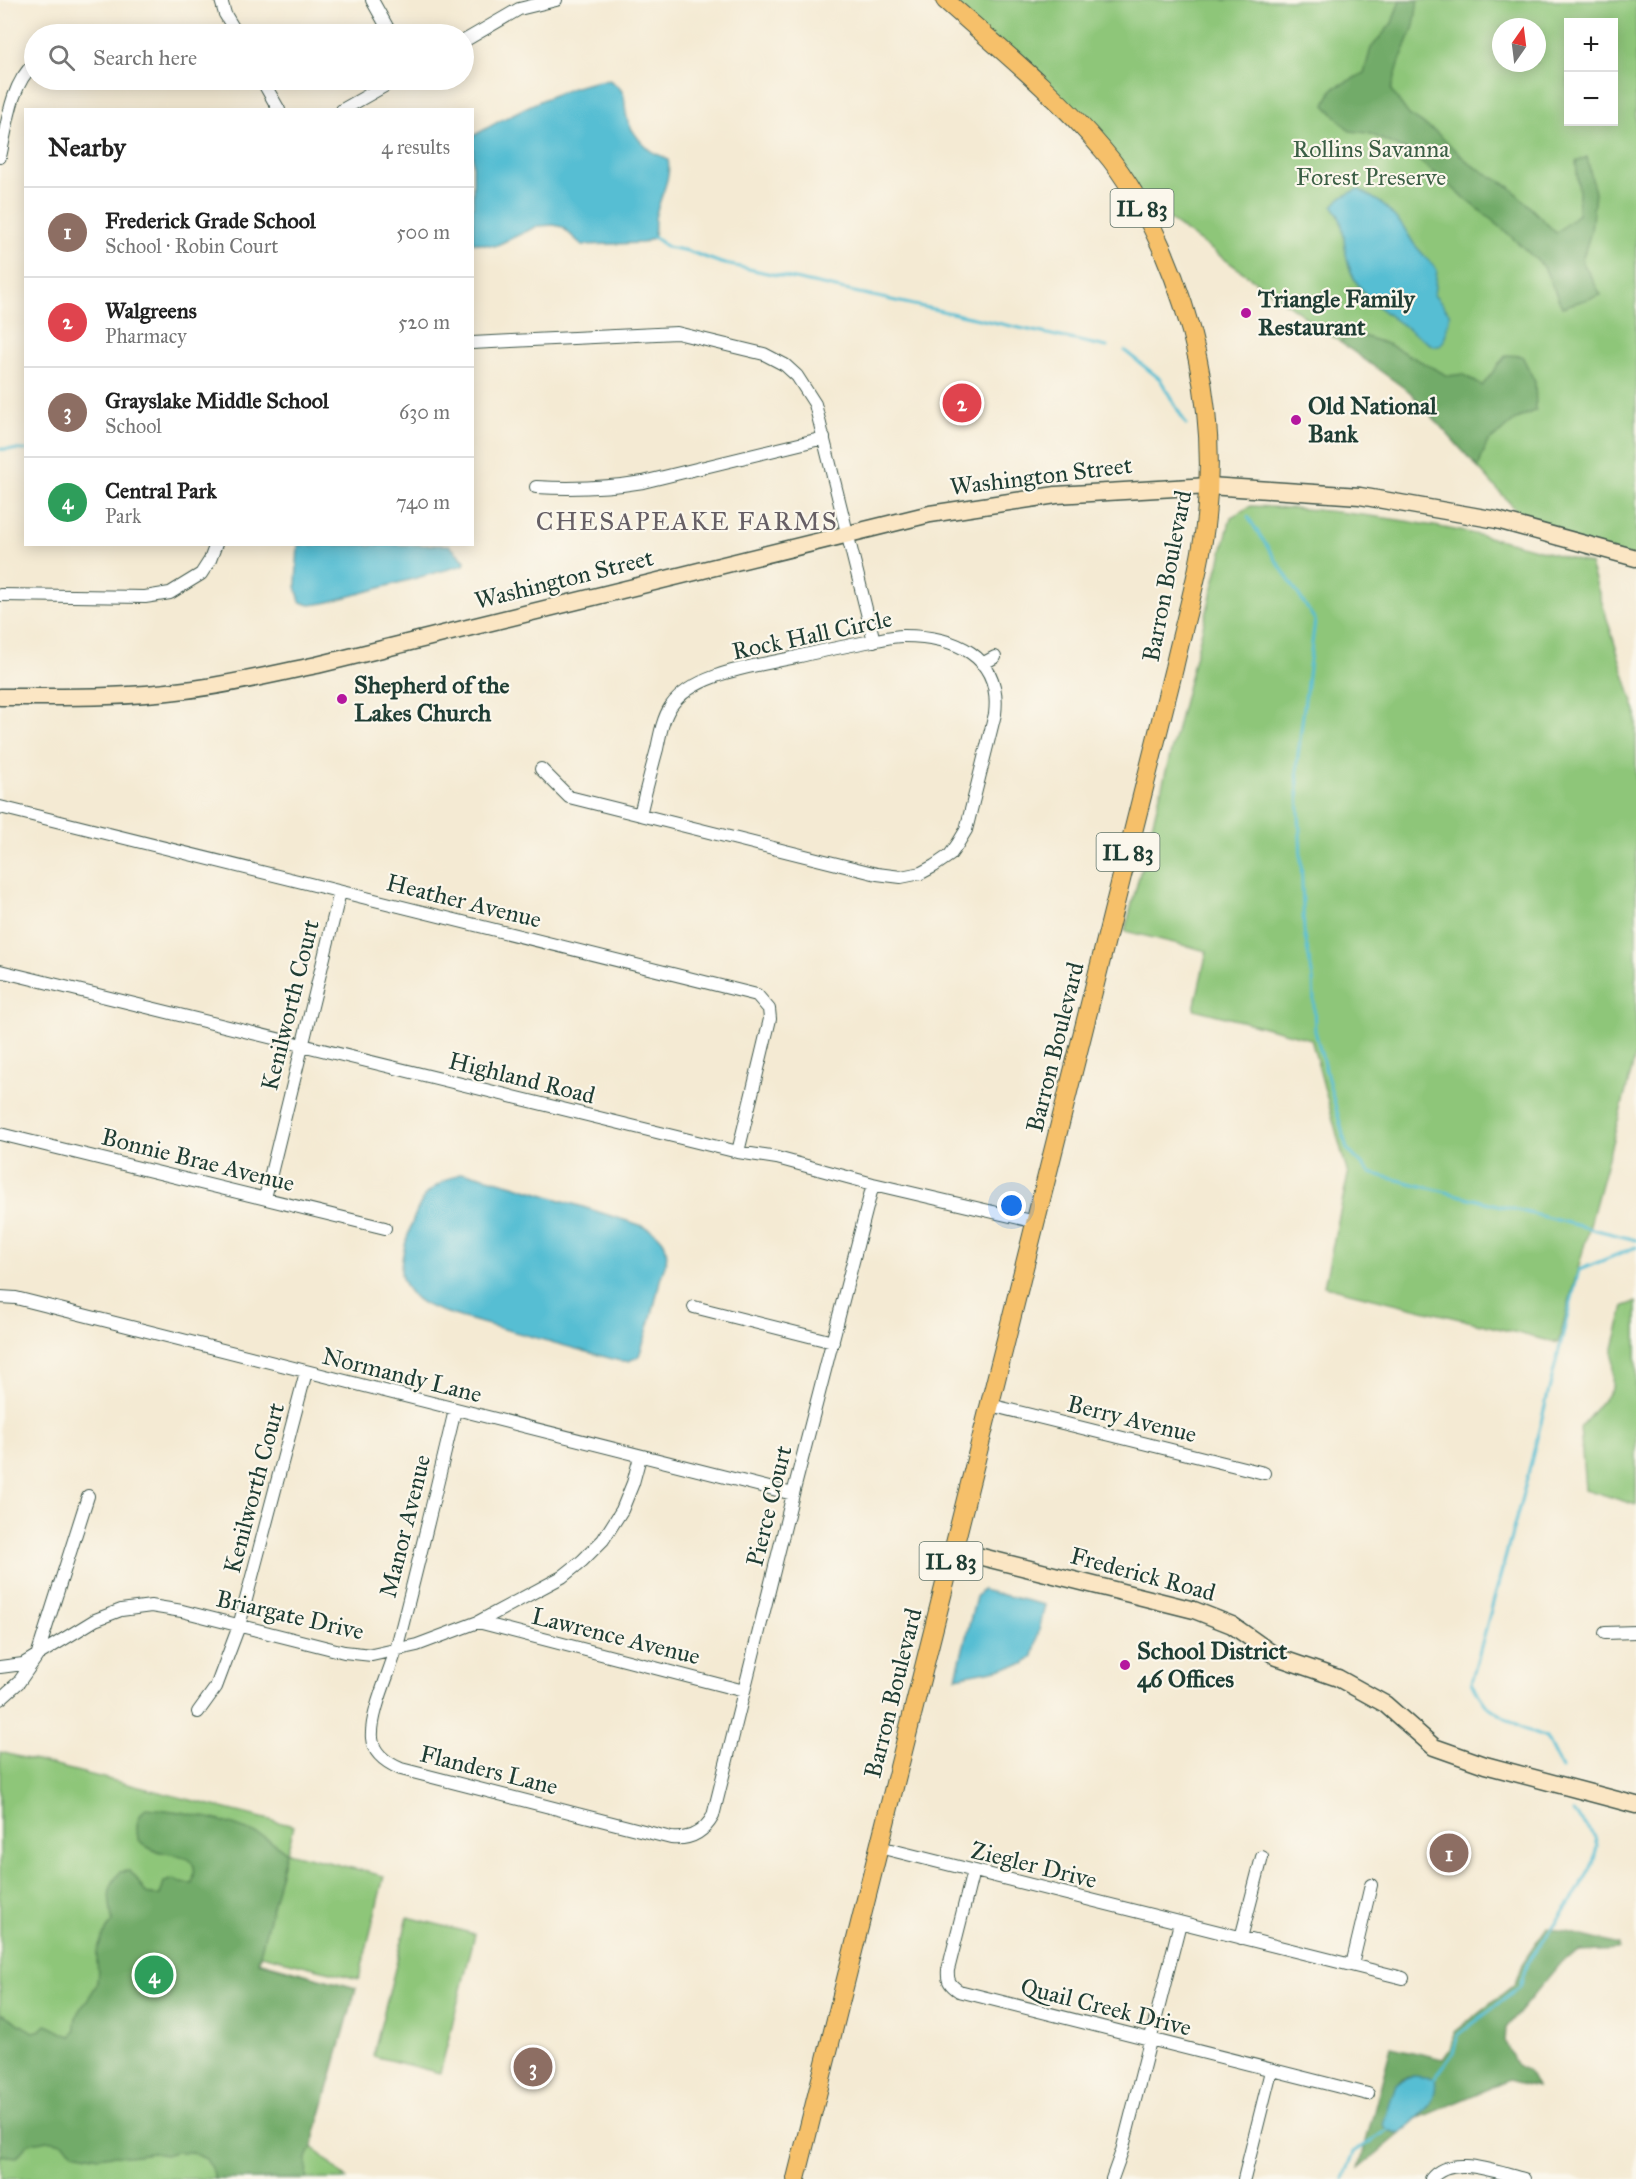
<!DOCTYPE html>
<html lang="en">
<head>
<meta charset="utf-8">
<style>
	:root { --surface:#fff; --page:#f6f6f6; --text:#222; --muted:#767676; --line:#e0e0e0; --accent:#b5179e }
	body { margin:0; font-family:"IM FELL Great Primer",serif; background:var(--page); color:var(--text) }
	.controls { position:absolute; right:18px; top:18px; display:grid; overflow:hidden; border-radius:0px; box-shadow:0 3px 15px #0003 }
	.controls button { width:54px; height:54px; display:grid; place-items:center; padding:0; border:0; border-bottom:2px solid var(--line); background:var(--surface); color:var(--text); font:30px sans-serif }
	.compass { position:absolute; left:1492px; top:18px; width:54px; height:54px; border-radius:50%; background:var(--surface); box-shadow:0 3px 15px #0003; rotate:14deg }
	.you { position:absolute; left:1012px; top:1206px; width:21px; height:21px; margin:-15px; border:4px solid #fff; border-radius:50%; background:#1a73e8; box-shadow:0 0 0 9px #1a73e833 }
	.badge { display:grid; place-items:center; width:39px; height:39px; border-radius:50%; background:var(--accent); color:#fff; font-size:20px; font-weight:700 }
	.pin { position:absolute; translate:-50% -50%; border:3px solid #fff; box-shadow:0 2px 6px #0006 }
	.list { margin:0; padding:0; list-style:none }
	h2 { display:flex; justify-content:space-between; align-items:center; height:78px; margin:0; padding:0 24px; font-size:26px }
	h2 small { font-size:20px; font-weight:400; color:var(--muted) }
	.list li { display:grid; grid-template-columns:39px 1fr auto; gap:18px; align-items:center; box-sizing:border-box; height:90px; padding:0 24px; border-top:2px solid var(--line) }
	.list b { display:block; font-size:22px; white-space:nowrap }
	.list p { margin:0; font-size:20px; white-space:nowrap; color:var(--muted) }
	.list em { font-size:20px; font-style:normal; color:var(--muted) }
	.icon { flex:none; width:33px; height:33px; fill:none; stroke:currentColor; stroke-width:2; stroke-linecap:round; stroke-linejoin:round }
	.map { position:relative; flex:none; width:1636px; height:2179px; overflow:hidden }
	.search { position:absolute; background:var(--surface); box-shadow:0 3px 15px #0003; left:24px; top:24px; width:450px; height:66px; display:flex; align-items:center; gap:15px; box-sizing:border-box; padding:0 21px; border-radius:33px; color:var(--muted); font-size:22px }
	.panel { position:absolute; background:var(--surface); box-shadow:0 3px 15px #0003; left:24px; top:108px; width:450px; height:438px; border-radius:0px }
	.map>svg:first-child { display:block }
</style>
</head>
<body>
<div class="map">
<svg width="1636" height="2179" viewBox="0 0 1636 2179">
	<rect width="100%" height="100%" fill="#fbf7ec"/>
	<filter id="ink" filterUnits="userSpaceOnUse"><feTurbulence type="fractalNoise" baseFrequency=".0167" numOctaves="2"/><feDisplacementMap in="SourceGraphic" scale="12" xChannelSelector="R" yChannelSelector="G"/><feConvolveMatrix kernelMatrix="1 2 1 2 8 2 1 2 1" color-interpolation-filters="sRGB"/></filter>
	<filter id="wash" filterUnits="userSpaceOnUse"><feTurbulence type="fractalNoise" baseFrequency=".008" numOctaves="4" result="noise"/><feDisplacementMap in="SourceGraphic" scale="24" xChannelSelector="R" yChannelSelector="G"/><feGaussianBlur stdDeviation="1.35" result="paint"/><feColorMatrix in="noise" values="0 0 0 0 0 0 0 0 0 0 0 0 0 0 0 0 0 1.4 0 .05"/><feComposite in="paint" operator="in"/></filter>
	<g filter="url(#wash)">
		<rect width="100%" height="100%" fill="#f4ead3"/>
		<path fill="#8ec679" stroke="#568256" stroke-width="1.5" fill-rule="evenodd" d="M942,0H1636V558L1534,530L1410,392L1131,192L1100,151ZM1568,22H1614V122H1568ZM1501,27H1537V63H1501Z
			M1251,506C1335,509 1420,521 1501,540C1531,547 1561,556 1590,564L1636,712V1054L1558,1343L1324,1286L1348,1175L1311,1039L1194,1009L1207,951L1125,931L1231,517Z
			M1636,1302V1505L1585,1489L1580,1428L1612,1389L1613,1348L1624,1306Z
			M0,1752L294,1826L287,1852L384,1876L359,1979L262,1955L258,1961L356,1988L312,2147L347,2179H0Z
			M408,1917L475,1934L440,2073L373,2056Z"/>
		<path fill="#72ab69" stroke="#48744e" stroke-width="1.5" d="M1400,0H1418L1414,26L1400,61L1391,90L1409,115L1436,132L1470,164L1510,187L1556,233L1578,214L1579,193L1576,162L1587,157L1595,193L1591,231L1582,261L1601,295L1562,307L1544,267L1504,230L1407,151L1368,133L1350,131L1325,105L1332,89L1364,73L1371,48L1392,23Z
			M1354,333L1390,345L1448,376L1463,374L1482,386L1506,355L1522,356L1535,382L1536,410L1517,419L1487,443L1478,468L1410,392L1340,342Z
			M146,1808C185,1811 223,1819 259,1835C269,1839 278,1846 286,1852L258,1962L356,1988L312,2147L307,2158L306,2179H214V2174L206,2159L190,2152H175L165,2155L153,2153L129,2156L112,2155L99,2157L73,2152L63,2143L47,2140L28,2144L17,2157L0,2155V2013C13,2018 22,2027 34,2032L41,2030L46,2025C55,2028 62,2034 72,2036L75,2031C73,2008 88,2004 96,1985C100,1974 96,1963 97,1952C99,1941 106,1931 112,1922C111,1899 103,1893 120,1872L129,1871C142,1879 140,1899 160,1895L164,1882L174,1879L181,1883L192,1884C204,1847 168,1859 149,1848C145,1846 141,1842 138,1839C136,1826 136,1818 146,1808Z
			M1547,1927L1619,1945V1950L1580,1952L1562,1961L1506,2028L1505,2042L1516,2064L1528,2072L1536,2087L1509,2080L1419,2118L1432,2101L1413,2076L1403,2079L1396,2084L1388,2130L1400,2134L1359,2168L1391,2047L1443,2059L1450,2049L1455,2032L1515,1984L1522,1964Z"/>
		<path fill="#56bed3" stroke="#3a7e84" stroke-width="1.5" d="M609,80C632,94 621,101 628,121C632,132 645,149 656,154C661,156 664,156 668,160C672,179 658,200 655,219C654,226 656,231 653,238L643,243L582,245L562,227L554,225L538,226L495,246L473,242V136C509,115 568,83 609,80Z
			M1358,189L1383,204L1403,226L1414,244L1437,270L1434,295L1450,314L1444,341L1439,346H1433C1403,324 1358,302 1348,263C1342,241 1347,226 1333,206L1340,198Z
			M298,545H449L465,561L464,565L325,603L310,605L300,602L296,586Z
			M461,1173L473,1174L513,1185L640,1225C650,1229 664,1236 666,1249C669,1263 661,1272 659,1285C654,1309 647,1333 639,1356L629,1361H620L460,1317C442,1311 420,1307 408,1290C406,1287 403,1281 402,1278C397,1260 415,1209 426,1195C435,1185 449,1179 461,1173Z
			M982,1590L1045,1605L1033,1656L1024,1664L956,1677L976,1597Z
			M1413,2076L1435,2078C1440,2103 1416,2120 1400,2134L1388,2130L1383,2124L1396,2084Z"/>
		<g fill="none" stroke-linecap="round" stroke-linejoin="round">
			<path stroke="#56bed3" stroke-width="3" d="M651,235L667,247L688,251L721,263L1107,347
				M1125,351L1160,379L1186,424
				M0,449L26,450
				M1248,517L1315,620L1297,763L1304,931L1313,979L1315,1031L1347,1149L1370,1173L1636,1240
				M1561,1768L1546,1738L1521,1728L1486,1705L1471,1683L1525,1486L1579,1270L1636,1247
				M1435,2078L1453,2053L1458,2035L1520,1987L1527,1963L1577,1893L1593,1864L1597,1846L1595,1837L1574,1812
				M1344,2179L1354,2152L1388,2130"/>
		</g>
	</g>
	<g filter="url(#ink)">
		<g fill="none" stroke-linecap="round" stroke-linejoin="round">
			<defs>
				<path id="street" d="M221,0L225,14L237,34
					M372,0L391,34
					M220,34L233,27
					M464,41L519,9L556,0
					M262,80L279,110
					M342,110L395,80
					M0,157C7,127 10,85 34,64
					M472,343L677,333L764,354L785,365L797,376L815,404L874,641
					M536,487C572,489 607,488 643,482L824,438
					M0,595L145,597L170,593L201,574L210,560L216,544
					M982,664L995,657
					M541,769L569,797L877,874L901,877L921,873L934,866L950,855L957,845L966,830L995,714C1002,655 954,636 903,636C893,636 882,639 872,641C846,646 821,651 796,657C758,666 695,672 671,706C663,718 660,734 657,749C651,771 645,793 640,815
					M0,807L757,995L769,1009L770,1019L738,1152
					M0,971L738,1152L777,1158L873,1184L1036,1222
					M0,1134L385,1228
					M265,1198L340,892
					M0,1297L16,1298L793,1494
					M694,1307L833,1342
					M990,1405L1264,1473
					M455,1410C436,1490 417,1570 396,1650C389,1674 370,1714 372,1738C373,1754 387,1763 401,1769L671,1838C690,1840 704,1832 713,1816L793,1494L873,1184
					M478,1622L744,1691
					M1605,1633L1636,1632
					M0,1667L23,1664L95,1620L121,1610L151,1606L182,1611L344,1652L372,1655L417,1645L478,1622L562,1577L582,1561L603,1540L622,1510L633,1483L640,1457
					M0,1699L19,1682L37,1656L88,1496
					M198,1712L216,1687L239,1626L306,1372
					M879,1847L1403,1978
					M973,1871L948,1970C947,1981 950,1985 959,1991L1368,2094
					M1241,1938L1262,1857
					M1352,1965L1371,1885
					M1112,2179L1122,2151L1180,1923
					M1244,2179L1271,2071
					M1431,2179C1451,2153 1498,2173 1524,2179"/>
				<path id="secondary" d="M0,697C62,697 124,698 185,690C229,685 273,674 317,665L930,514L1056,495L1209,486L1360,496L1497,520L1636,558
					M954,1550L1194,1610L1232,1625L1277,1657L1338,1678L1385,1704L1434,1747L1485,1765L1636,1805"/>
				<path id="primary" d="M796,2179L1174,668C1185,618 1201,568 1206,517C1216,425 1199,335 1163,251C1147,215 1129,180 1103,150C1056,94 999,48 945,0"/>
			</defs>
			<use href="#street" stroke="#3f574c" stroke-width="14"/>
			<use href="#secondary" stroke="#3f574c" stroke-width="19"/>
			<use href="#primary" stroke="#3f574c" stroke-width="20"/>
			<use href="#street" stroke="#fff" stroke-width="12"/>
			<use href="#secondary" stroke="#fbe6c4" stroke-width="16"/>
			<use href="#primary" stroke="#f6c06b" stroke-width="18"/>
		</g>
	</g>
	<g fill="#b5179e" stroke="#fbf7ec" stroke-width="2">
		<circle cx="1246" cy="313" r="6"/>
		<circle cx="1296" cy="420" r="6"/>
		<circle cx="342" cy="699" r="6"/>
		<circle cx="1125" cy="1665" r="6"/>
	</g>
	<g text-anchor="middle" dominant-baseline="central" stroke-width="4.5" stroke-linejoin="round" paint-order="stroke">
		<g fill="#fbf7ec" stroke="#61756b" stroke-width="1.5">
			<rect x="1110.5" y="189" width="63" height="38" rx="4.5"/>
			<rect x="1096.5" y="833" width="63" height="38" rx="4.5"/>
			<rect x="919.5" y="1542" width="63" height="38" rx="4.5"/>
		</g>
		<g font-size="22" font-weight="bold" fill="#1f3d34">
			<text x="1142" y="208">IL 83</text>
			<text x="1128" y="852">IL 83</text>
			<text x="951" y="1561">IL 83</text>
		</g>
		<g font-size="24" fill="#3b5f45" stroke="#fbf7ec">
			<text x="1371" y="149">Rollins Savanna<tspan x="1371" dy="28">Forest Preserve</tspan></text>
		</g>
		<g font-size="24" font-weight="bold" fill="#1f3d34" stroke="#fbf7ec" text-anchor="start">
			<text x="1258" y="299">Triangle Family<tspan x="1258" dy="28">Restaurant</tspan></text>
			<text x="1308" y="406">Old National<tspan x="1308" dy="28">Bank</tspan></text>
			<text x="354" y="685">Shepherd of the<tspan x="354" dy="28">Lakes Church</tspan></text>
			<text x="1137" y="1651">School District<tspan x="1137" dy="28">46 Offices</tspan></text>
		</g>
		<g font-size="24" fill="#1f3d34" stroke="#fbf7ec">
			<text transform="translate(1041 476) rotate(-7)">Washington Street</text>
			<text transform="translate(1167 576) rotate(-79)">Barron Boulevard</text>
			<text transform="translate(564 579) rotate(-14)">Washington Street</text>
			<text transform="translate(812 635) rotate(-12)">Rock Hall Circle</text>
			<text transform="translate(464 901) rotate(14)">Heather Avenue</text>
			<text transform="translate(290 1005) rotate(-76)">Kenilworth Court</text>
			<text transform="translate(1055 1047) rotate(-76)">Barron Boulevard</text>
			<text transform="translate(522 1078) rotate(14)">Highland Road</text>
			<text transform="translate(198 1160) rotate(14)">Bonnie Brae Avenue</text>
			<text transform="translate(402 1375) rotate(14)">Normandy Lane</text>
			<text transform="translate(1132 1419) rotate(14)">Berry Avenue</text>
			<text transform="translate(254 1488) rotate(-75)">Kenilworth Court</text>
			<text transform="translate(769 1506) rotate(-76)">Pierce Court</text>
			<text transform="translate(405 1526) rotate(-76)">Manor Avenue</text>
			<text transform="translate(1143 1574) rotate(15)">Frederick Road</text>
			<text transform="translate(290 1615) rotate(13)">Briargate Drive</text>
			<text transform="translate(616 1636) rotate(14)">Lawrence Avenue</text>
			<text transform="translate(893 1693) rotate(-76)">Barron Boulevard</text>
			<text transform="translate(489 1770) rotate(14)">Flanders Lane</text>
			<text transform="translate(1034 1865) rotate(14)">Ziegler Drive</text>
			<text transform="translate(1106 2007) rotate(14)">Quail Creek Drive</text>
		</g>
		<g font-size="26" letter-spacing="1.5" fill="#665f65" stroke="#fbf7ec">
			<text x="687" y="521">CHESAPEAKE FARMS</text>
		</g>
	</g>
</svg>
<div class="controls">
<button>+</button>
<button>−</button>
</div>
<svg class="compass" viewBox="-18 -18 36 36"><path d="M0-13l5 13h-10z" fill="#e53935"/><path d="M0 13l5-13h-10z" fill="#767676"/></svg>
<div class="you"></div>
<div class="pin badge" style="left:1449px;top:1853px;background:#8d6e63">1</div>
<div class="pin badge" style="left:962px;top:403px;background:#e0444e">2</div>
<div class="pin badge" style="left:533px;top:2067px;background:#8d6e63">3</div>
<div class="pin badge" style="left:154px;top:1975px;background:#2e9e5b">4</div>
<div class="search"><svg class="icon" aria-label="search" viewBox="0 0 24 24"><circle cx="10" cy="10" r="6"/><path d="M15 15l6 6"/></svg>Search here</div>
<section class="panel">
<h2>Nearby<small>4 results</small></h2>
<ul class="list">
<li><span class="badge" style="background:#8d6e63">1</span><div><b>Frederick Grade School</b><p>School · Robin Court</p></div><em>500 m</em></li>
<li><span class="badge" style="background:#e0444e">2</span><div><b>Walgreens</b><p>Pharmacy</p></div><em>520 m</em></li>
<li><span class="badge" style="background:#8d6e63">3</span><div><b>Grayslake Middle School</b><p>School</p></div><em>630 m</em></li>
<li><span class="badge" style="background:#2e9e5b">4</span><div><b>Central Park</b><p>Park</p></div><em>740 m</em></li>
</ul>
</section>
</div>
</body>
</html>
